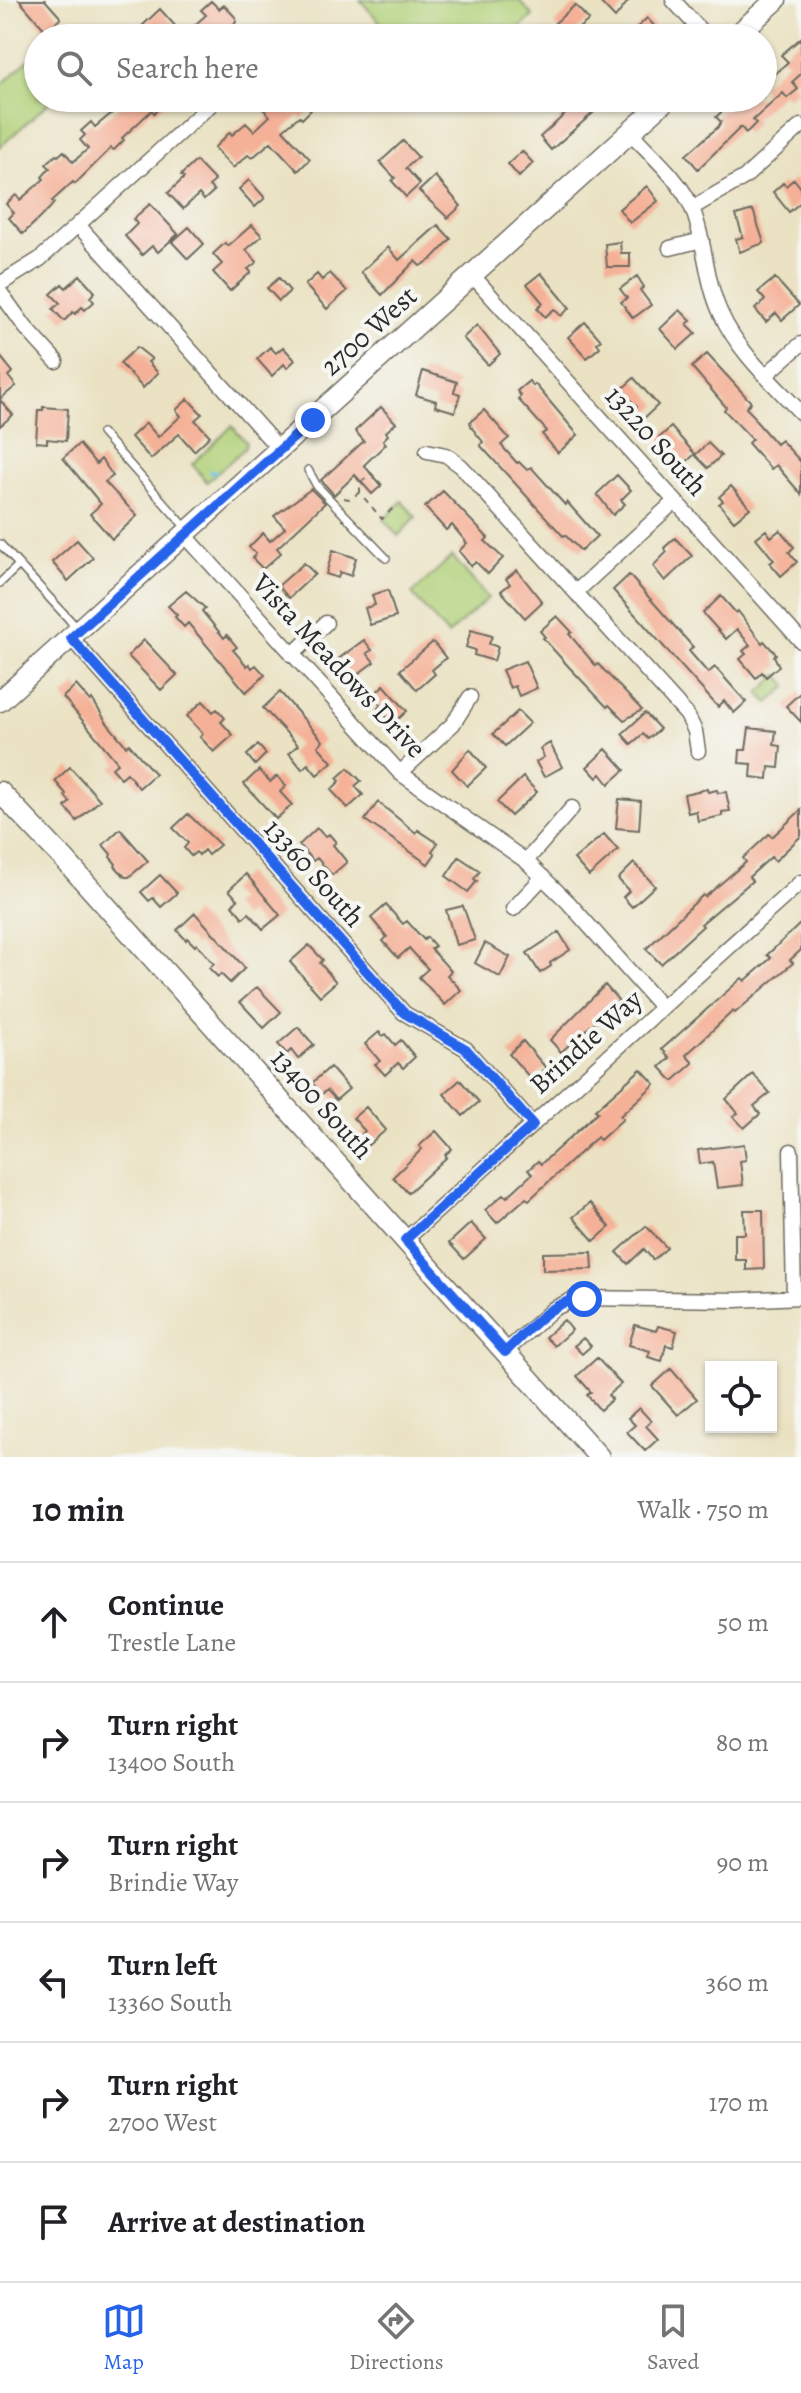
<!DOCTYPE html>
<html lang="en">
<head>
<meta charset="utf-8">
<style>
	:root { --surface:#fff; --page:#f2f2f2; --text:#202124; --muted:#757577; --line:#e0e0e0; --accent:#2563eb }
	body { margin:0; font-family:Alegreya,serif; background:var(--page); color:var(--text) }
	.controls { position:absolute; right:24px; bottom:24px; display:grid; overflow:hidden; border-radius:0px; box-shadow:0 2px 6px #0004 }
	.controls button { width:72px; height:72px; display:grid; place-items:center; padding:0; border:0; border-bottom:2px solid var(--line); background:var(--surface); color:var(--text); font:40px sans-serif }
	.stop { position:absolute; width:24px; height:24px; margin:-18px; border:6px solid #2563eb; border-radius:50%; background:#fff }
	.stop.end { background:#2563eb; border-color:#fff; box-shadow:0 2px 8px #0008 }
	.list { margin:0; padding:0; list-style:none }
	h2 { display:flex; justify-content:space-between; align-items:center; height:104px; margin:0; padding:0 32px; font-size:34px }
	h2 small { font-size:26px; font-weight:400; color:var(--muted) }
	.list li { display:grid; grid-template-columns:52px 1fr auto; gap:24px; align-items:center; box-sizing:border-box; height:120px; padding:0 32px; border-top:2px solid var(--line) }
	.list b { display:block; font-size:30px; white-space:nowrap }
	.list p { margin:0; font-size:26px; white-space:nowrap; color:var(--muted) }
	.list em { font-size:26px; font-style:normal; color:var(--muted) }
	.icon { flex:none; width:44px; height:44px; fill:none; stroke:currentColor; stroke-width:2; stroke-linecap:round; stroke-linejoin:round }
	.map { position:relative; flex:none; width:801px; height:1457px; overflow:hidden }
	.search { position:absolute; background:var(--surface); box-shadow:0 2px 6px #0004; left:24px; right:24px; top:24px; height:88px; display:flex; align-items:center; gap:20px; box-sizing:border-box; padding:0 28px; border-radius:44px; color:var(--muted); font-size:30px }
	.sheet { height:824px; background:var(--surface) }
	nav { display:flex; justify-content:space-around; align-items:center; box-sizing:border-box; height:112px; border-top:2px solid var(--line); background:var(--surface); font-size:22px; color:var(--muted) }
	nav a { display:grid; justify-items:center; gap:4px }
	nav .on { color:var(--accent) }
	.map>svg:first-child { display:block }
</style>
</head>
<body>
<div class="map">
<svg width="801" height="1457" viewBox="0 0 801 1457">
	<rect width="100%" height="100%" fill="#f6f6f2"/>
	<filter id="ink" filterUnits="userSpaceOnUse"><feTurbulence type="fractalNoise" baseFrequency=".0125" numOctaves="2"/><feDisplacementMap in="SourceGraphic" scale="16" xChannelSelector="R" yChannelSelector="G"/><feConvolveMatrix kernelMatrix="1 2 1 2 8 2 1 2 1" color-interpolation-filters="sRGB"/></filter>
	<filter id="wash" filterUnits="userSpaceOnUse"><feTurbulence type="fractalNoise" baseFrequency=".006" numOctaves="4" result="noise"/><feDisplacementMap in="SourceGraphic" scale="32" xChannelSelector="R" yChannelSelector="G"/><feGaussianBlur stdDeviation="1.8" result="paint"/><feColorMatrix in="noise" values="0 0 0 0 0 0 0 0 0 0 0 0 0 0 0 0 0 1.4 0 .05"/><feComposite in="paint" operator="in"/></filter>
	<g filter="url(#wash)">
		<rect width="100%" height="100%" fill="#eae2c3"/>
		<path fill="#b1d078" stroke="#6e7e52" stroke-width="2" d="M360,0H519L533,16L508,38H394Z
			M36,53L38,98H54L0,147V86Z
			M232,426L246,442L245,448L207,482L192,464Z
			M402,501L416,517L398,536L384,520Z
			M452,556L488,598L448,635L412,594Z
			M778,675L788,686L768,703L759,693Z"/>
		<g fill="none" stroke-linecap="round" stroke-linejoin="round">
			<path stroke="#5cc0da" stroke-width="4" d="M210,472H215"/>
		</g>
		<g id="blocks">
			<path fill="#f5b197" d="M19,0H45L61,18L46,31Z
				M598,0H629L615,18Z
				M211,1L219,9L224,5L236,18V22L218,38H197L189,30L206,15L201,10Z
				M575,5L589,20L566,38L554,24Z
				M160,9L177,28L166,38H153L142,26Z
				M647,18L656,28L645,38H626Z
				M801,38V74L792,82L798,89L787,98L783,93L753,120L756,123L746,133L741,127L698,169L686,155L718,127L721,122L716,117L730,104L725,98H763V84L788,62L781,55Z
				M130,98H171L154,113L152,110L122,138L124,140L114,150L111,148L75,184L73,182L52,201L54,203L50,208L23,234L9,218L14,213L6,204L16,195L20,200L44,179L42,177L50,168L46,164L56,155L58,156L64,151L73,162L88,149L80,140L85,135L81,131L91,122L95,127Z
				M272,98L277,104L284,98H300L311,110L302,119L299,116L283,130L310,159L298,171L271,142L252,158L248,155L233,168L214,148L230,132L232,135L246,123L254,131L270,116L262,108Z
				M583,98H610L551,150L540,137Z
				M403,141L418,157L406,168L420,184L406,197L392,181L395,178L380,162Z
				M522,151L533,163L519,177L508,164Z
				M196,161L215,181L209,186L214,191L204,200L199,194L183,209L168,193L184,178L181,175Z
				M435,176L461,206L448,218L419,191Z
				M794,179L801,188V202L789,212L773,192L783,183L786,186Z
				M249,180L265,198L255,207L239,189Z
				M647,186L658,201L630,223L619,209Z
				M150,204L178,234L158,252L152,246L142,255L125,236L137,224L133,219Z
				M753,210L764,243L740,252L736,239L743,237L736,215Z
				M252,225L262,236L246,250L257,262L248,269L251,272L230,291L213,272L222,264L213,254L225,243L228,246Z
				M438,225L451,239L432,259L420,266L415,261L382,295L361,272L388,247L399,260Z
				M189,227L204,244L188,259L172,242Z
				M620,242L621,253H630V267H607L605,244Z
				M330,273L347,291L327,309L305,285L317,274L322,280Z
				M541,273L570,308L561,316L554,309L545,317L537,308L543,303L527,284Z
				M80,275L95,292L90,297L94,302L85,310L82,307L75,314L73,312L64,321L53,309L60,303L51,294L62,284L66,288Z
				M637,276L644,287L640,290L651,305L633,318L621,302L627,298L620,289Z
				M279,278L290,291L279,301L267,288Z
				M775,278L799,305L782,320L776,313L766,322L755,309L765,300L758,292Z
				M680,310L691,321L687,324L696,333L678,349L660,329Z
				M585,322L601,340L597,343L600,347L587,358L568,337Z
				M477,325L500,354L488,365L463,338Z
				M137,347L152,359L148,362L158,373L143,388L120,363Z
				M270,347L276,353L283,347L295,360L287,368L284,364L272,376L257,359Z
				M707,354L751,402L746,408L755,417L754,419L776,444L781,440L801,462V494L776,465L771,469L748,443L752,439L724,410L726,407L692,367Z
				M0,356L13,372L8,376L16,386L0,399Z
				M423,371L457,382L454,392L460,394L455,412L435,406L436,401L416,395Z
				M634,378L658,405L641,421L632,411L637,407L621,390Z
				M529,381L533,386L535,384L578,435L558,453L542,434L547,431L518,399L521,396L517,391Z
				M188,399L202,414L195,420L210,436L194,451L179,434L151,459L131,437L146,423L158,437L181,416L176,410Z
				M0,400L13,415L0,426Z
				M43,407L68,409L66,441L47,439V443L36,442L38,410H43Z
				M381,407L396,423L386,432L388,435L383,440L386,444L364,465L381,486L372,494L355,475L334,495L321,480L364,441L355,431Z
				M484,410L509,438L501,445L517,463L519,462L527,470L531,467L565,505L567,502L597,536L581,551L565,535L563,536L480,445L483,442L472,428L470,422Z
				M671,427L695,454L683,465L659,438Z
				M708,443L721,456L708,468L695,455Z
				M79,444L96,464L101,459L109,470L113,476L105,482L137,516L112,539L90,514L101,504L63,458Z
				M617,475L631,490L621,500L625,504L613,515L597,494Z
				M731,486L750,508L734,521L719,504L723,501L719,497Z
				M311,489L325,503L277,548L281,553L263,569L252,558L256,554L249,547L263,533L270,541L285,528L274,516Z
				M443,491L488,538L485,541L503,558L488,574L476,562L471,566L459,551L467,543L452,525L446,530L425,507Z
				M766,530L771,537L780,530L794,547L789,552L797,562L781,576L770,563L774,560L756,538Z
				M675,538L692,556L665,581L653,566L667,552L664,548Z
				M77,540L93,558L68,581L52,562Z
				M333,550L356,558L351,576L340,572L338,578L326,574Z
				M304,563L315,574L289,598L278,586Z
				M517,570L542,602L525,618L501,591L510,584L506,579Z
				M629,575L693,647L689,651L708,673L715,667L746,702L734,713L724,701L718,707L613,590Z
				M388,590L396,617L370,625L365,608L375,605L372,595Z
				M186,591L205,608L202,611L224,638L227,635L237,647L233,650L247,666L249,664L252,668L256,665L265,675L246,692L188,623L184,627L175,617L177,615L168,606Z
				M721,596L736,613L738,611L762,643L764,641L776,654L774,656L779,666L766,677L762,672L756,678L740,659L746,654L743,651L750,645L737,629L726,639L703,613Z
				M557,616L572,632L569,634L596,666L598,664L642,710L624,720L609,705L607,707L569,667L543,638L545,637L540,631Z
				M471,630L492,636L489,644L498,647L494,661L474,655L475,650L466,647Z
				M144,640L177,675L161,690L128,656Z
				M364,640L372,650L367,653L374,662L351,679L337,660Z
				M433,642L446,658L432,670L435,674L417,690L400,670Z
				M525,661L537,688L519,696L515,686L510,688L502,670Z
				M76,685L90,701L92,699L107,723L126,746L129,744L155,774L139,788L127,773L121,778L112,768L118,763L63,697Z
				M384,685L407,711L393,724L378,708L381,705L373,695Z
				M280,692L323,741L318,746L332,762L317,775L308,764L302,769L289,753L298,745L263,708Z
				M801,692V722L786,706Z
				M203,701L213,712L217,709L225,718L221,722L233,735L214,752L200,737L203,734L187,716Z
				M518,711L530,723L505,746L493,734Z
				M645,713L660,729L648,739L643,734L631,744L622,734Z
				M749,728L776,731L774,745L781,746L779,768L769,767L768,779L751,777L752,764L739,763L740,750H746Z
				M550,743L562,767L544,777L536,762L544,757L540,749Z
				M258,745L266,754L255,765L247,755Z
				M470,749L486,768L467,786L452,770Z
				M606,749L625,770L609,784L601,774L597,778L587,767Z
				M70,767L100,800L77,821L65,807L70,802L65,796L66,794L55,781Z
				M348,768L361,781L355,786L363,795L348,808L331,790L340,781L337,778Z
				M259,770L270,782L277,776L286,786L280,792L292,805L276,819L244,784Z
				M523,777L537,792L511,816L497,802Z
				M707,789L708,792L717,790L718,793L726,792L730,811L722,812V816L698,821L696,811L688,813L684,794Z
				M619,799L641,801L639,830L616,828Z
				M378,802L416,833L418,830L438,843L432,851L435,854L428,864L365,820Z
				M801,810V836L775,861L771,857L749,877L752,881L701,924L703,926L661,964L646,949L703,895L705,897L746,862L743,858L769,834L772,837Z
				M188,814L220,845L208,855L204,850L199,855L196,852L191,856L184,848L188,843L173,828Z
				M317,828L325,837L329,834L336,842L333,845L347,862L332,875L317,858L313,861L299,845Z
				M120,829L148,861L129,877H125L115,866L116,864L110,857L111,854L103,845Z
				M604,834L618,850L589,876L574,859Z
				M459,857L480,871L474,879L477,881L468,892L446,876Z
				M634,863L655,886L632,907L623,897L629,891L618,879Z
				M246,874L280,915L263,929L249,913L243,918L232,905L238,900L229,890Z
				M160,875L177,893L161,907L153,898L149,901L141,892Z
				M386,905L403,924L407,921L424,940L427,937L435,946L431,949L451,971L447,975L461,990L445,1005L419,977L428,969L409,948L398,958L383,941L387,937L371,918Z
				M463,906L475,940L456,945L446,910Z
				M195,913L245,968L230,983L221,974L218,977L209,968L214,964L197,944L195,946L187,938L186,940L177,930Z
				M801,923V950L790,960L793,963L735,1013L733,1011L686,1055L693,1063L673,1081L660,1067L670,1058L662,1049L742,978L745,981L771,958L767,955Z
				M559,932L570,950L550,963L551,966L540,973L527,953Z
				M485,943L510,957L500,977L475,963Z
				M309,945L323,960L320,963L336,982L320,996L290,962Z
				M605,985L619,1001L561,1052L550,1040Z
				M257,987L281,1012L264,1028L240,1002Z
				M298,1027L314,1045L298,1059L291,1050L287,1054L278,1044Z
				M379,1032L383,1036L386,1034L395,1045L401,1040L415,1057L403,1068L398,1063L385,1075L375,1064L380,1061L365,1044Z
				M523,1041L546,1068L532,1080L509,1054Z
				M330,1067L349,1089L336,1100L327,1090L322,1094L312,1083Z
				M641,1069L655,1084L620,1116L623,1119L600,1140L597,1137L529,1200L526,1198L497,1223L485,1210L504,1194L507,1197L532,1174L528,1170L538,1161L541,1164L598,1112L595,1110Z
				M753,1074L770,1093L754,1106L760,1114L744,1128L733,1116L738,1113L726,1099Z
				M460,1080L479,1102L463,1116L444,1094Z
				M366,1107L386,1130L368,1145L360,1136L365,1131L353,1118Z
				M436,1131L452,1149L445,1155L447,1157L408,1193L393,1177L422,1149L419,1146Z
				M744,1144L746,1160L740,1161L743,1185L717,1188L713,1162L700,1164L698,1150Z
				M590,1203L610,1227L594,1241L573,1217Z
				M744,1210H763L764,1269L746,1270V1260H735V1234H745Z
				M471,1223L486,1239L464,1259L449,1243Z
				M646,1226L667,1248L653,1260L644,1249L628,1264L617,1252Z
				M592,1252L593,1269L543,1270V1253Z
				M564,1320L572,1330L554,1346L545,1337Z
				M635,1325L656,1331L658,1326L677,1331L673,1347L666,1345L662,1361L648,1357L650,1351L629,1345Z
				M583,1338L591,1346L582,1354L574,1346Z
				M597,1358L621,1384L608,1395L612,1399L600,1410L587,1395L591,1392L577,1376Z
				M671,1369L697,1399L678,1415L652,1386Z
				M639,1408L651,1421L646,1426L658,1439L645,1451L627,1432L635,1425L628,1418Z"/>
		</g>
	</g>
	<g filter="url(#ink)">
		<use href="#blocks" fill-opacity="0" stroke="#6e6b60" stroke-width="2"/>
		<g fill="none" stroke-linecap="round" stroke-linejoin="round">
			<defs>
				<path id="lane" d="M102,433L188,530
					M308,470L317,486L386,558
					M0,544L78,629
					M0,583L19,565"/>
				<path id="street" d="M673,0L707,38
					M630,132C651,155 680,179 692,208C706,242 705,280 721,314C738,352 773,383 801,413
					M692,208L745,177L801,126
					M78,225L280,450
					M670,248L702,240
					M473,276L801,641
					M0,284L40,259L218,98
					M0,292L26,328L56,361
					M766,375L801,344
					M427,451L446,455L461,466L687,715L695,731L698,751
					M185,535L400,773L526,861L568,902L662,1008
					M576,592L675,501
					M71,638L404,1013L466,1049L533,1125
					M292,655L326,623
					M400,773L453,724L470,697
					M526,861L572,808
					M513,909L543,877
					M791,1151L794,1297
					M405,1240L801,882
					M505,1352L553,1309L576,1298L736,1300L801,1297"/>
				<path id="secondary" d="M734,38L776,0
					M0,701L668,98
					M0,792L65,860L599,1457"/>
			</defs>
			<use href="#lane" stroke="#6e6b60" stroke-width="10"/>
			<use href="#street" stroke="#6e6b60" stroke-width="17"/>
			<use href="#secondary" stroke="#6e6b60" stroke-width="23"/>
			<path stroke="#6e6b60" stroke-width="2" stroke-dasharray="6 6" stroke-linecap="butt" d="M356,477L360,482V493L382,519L394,507
				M361,482L371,473L382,485
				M344,498L349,499L359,493"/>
			<use href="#lane" stroke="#fff" stroke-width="7"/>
			<use href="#street" stroke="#fff" stroke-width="14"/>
			<use href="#secondary" stroke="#fff" stroke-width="20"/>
		</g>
	</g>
	<g fill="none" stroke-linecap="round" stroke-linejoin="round" filter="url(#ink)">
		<path stroke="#2563eb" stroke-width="10" d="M313,420L71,638L404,1013L466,1049L533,1125L405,1240L505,1352C527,1332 553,1297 584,1299"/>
	</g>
	<g text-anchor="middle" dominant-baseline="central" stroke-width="8" stroke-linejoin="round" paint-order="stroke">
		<g font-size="28" fill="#2b2b2b" stroke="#f6f6f2">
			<text transform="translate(369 331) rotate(-42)">2700 West</text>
			<text transform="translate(656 441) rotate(48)">13220 South</text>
			<text transform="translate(339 666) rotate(47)">Vista Meadows Drive</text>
			<text transform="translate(314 873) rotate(48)">13360 South</text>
			<text transform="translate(586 1042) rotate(-42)">Brindie Way</text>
			<text transform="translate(322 1104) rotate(48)">13400 South</text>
		</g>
	</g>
</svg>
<div class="controls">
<button><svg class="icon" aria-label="locate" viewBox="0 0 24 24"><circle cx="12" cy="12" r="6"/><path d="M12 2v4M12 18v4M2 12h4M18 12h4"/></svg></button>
</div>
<div class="stop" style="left:584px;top:1299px"></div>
<div class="stop end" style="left:313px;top:420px"></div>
<div class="search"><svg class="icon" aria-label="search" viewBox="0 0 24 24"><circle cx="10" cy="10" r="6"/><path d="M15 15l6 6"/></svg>Search here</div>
</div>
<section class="sheet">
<h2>10 min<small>Walk · 750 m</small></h2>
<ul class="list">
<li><svg class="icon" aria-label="ahead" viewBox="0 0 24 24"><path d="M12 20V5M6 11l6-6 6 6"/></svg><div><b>Continue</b><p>Trestle Lane</p></div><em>50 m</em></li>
<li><svg class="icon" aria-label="right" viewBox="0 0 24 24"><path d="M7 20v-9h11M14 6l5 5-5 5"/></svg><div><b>Turn right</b><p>13400 South</p></div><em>80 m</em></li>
<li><svg class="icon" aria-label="right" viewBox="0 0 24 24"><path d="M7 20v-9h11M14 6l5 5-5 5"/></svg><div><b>Turn right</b><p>Brindie Way</p></div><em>90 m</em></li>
<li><svg class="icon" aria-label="left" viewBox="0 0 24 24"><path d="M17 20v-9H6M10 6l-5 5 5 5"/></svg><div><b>Turn left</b><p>13360 South</p></div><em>360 m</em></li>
<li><svg class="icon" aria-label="right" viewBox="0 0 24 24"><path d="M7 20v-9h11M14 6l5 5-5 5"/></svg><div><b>Turn right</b><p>2700 West</p></div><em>170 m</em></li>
<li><svg class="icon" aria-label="arrive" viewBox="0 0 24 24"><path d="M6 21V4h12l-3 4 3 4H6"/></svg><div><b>Arrive at destination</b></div></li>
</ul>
</section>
<nav>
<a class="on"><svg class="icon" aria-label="map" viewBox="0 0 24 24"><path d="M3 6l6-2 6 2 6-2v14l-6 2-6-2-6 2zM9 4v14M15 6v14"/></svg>Map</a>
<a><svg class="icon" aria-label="directions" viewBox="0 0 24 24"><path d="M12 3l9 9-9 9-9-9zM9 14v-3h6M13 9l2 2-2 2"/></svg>Directions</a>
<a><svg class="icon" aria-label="saved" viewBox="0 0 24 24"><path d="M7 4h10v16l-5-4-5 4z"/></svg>Saved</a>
</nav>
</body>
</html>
